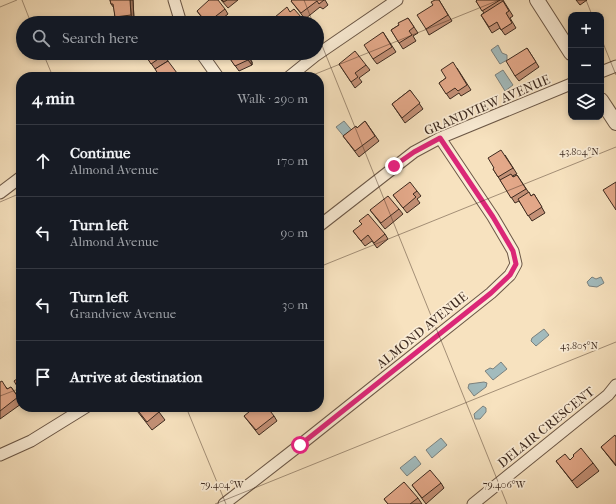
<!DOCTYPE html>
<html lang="en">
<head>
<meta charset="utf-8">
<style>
	:root { --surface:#171b24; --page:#242831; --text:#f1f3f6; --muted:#9ea1a6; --line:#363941 }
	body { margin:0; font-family:"IM FELL French Canon",serif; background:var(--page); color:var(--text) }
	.controls { position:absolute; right:12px; top:12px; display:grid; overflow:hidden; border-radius:8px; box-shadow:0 2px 6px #0003 }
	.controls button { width:36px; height:36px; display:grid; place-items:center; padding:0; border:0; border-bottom:1px solid var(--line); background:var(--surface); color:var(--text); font:20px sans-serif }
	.stop { position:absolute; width:12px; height:12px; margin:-9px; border:3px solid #db2777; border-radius:50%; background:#fff }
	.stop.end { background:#db2777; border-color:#fff; box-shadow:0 1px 4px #0008 }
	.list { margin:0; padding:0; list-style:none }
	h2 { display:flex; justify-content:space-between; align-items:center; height:52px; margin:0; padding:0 16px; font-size:17px }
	h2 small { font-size:13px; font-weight:400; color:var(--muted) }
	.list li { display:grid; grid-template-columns:26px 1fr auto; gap:12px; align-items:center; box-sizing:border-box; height:72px; padding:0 16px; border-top:1px solid var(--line) }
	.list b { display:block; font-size:15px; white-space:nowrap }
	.list p { margin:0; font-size:13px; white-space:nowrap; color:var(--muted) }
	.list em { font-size:13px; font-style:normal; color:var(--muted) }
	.icon { flex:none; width:22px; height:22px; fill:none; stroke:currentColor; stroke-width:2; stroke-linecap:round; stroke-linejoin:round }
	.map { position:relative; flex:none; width:616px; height:504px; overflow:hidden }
	.search { position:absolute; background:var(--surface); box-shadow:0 2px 6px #0003; left:16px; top:16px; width:308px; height:44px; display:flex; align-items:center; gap:10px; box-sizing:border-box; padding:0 14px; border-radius:22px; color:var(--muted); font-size:15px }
	.panel { position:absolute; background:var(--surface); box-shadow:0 2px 6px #0003; left:16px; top:72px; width:308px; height:340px; border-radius:16px }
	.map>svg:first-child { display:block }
</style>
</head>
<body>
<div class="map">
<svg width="616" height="504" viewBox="0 0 616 504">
	<rect width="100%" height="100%" fill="#f7e2bf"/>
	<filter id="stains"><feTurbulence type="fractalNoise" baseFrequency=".005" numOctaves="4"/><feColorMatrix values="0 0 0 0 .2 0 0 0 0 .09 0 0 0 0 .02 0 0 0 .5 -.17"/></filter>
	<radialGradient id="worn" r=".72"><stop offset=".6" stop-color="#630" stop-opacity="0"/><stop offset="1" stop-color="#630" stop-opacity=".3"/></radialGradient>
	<path fill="#a2bbbd" stroke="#7a817e" d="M498,45L502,53L507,55V60L500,64L491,50Z
		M503,70L513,85L505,91L495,75Z
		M344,121L354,133L346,139L336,127Z
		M592,277L596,279L601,277L604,283L597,287L589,286L587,282Z
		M544,329L549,335L536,346L531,341L532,338Z
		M501,362L507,369L493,380L485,371L490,368L493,369Z
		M484,382L487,383L486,387L474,396L468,388L469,384Z
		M483,406L486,408V412L480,419H475L474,414Z
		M441,438L447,445L432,458L426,450Z
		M415,456L421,464L407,476L400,468Z"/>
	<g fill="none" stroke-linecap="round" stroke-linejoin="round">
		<defs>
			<path id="minor" d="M174,0L181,23
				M201,53L218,77
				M601,72L616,66
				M289,77L315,56L397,0
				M0,193L21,177
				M319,226L414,152L440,138L571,84
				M0,455L31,441L86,407
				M224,504L300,445L491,293L510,275L516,264L513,251L493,217L440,138
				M473,504L608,395L616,385"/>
			<path id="tertiary" d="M537,0L571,53
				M601,100L616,123"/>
		</defs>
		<use href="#minor" stroke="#6c5847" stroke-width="13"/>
		<use href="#tertiary" stroke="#6c5847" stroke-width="16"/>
		<use href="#minor" stroke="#faecd5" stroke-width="11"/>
		<use href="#tertiary" stroke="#faecd5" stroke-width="14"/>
	</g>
	<path fill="#c39076" stroke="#3d2a1f" d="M110,0H133L134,19L137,17L141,23H128L132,21L119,23L115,17L114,8L111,4Z
		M221,0H238L228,8Z
		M292,0H325L328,5L323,9L320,7L305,19L295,6L291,1Z
		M439,0L452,21L429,35L426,29L433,5Z
		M477,0H503L513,16L510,18L516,28L505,35L500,28L492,33L481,15L484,13L476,1Z
		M576,0H587L580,5Z
		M225,9L228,14L217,23H206L197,11Z
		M290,12L302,18L305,23H279L275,17Z
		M408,18L418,33L413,36L416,41L403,49L391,30L399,25Z
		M383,32L396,52L377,64L373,59Z
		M527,48L539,67L519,81L515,76Z
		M144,53H164L168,61L155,69Z
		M226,53H246L252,62V65L239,71Z
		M257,53H267L261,59Z
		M339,64L366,65L370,70L359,78L362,82L355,88Z
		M457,68L471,90L461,96L459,93L450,99L439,83L446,78Z
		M410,90L423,109L405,123L392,104Z
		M365,121L379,141L359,157L343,136L357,128Z
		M505,155L517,174L512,176L513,177L517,175L531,196L534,194L545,213L532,221L519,201L515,203L493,169Z
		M417,191L421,196L417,199L420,203L407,213L393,195Z
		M399,209L403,214L385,229L370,210Z
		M353,231L385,234L388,239L377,248L372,241L365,246Z
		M0,382L8,389L11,387L21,401V404L0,419Z
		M134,407H165L159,412L165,420L152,430Z
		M244,416H274L277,421L259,435Z
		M616,437V466L601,447Z
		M570,460L593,463L599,471L577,488L556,461Z
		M441,483L444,488L426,504L412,485Z
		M418,498L422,504H388L384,499Z"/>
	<path fill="#9f7660" stroke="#3d2a1f" d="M130,0H133L134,20L131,15Z
		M246,53L252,62V65L248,60Z"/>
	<path fill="#e3a889" stroke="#3d2a1f" d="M110,0H130L131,15L115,17L113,4H111Z
		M209,0H218L225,9L207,23L197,11Z
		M222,0H227L224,2Z
		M292,0H324L319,4L317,1L301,13L291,1Z
		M435,0H439L448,15L426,29L417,15L433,5L431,2Z
		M477,0H500L482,11L476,1Z
		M503,1L509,11L506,13L512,23L501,30L497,22L489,27L481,15Z
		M287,7L290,12L294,9L302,18L294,23H279L275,17Z
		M137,17L140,23H128Z
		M408,18L414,27L409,31L412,35L399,43L391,30L399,25L398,23Z
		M383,32L392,47L373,59L364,45Z
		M527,48L536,62L515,76L506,61Z
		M355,51L366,65L355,73L358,77L351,82L339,64Z
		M144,53H163L164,55L151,64Z
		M226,53H245L248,57V60L235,66Z
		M168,61L180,77H160L155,69Z
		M453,62L467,85L458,91L455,88L446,94L439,83L446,78L441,70Z
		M410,90L420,103L402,118L392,104Z
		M365,121L375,136L355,151L343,136L356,126L357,128Z
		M501,150L513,168L498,177L493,169L494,168L488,158Z
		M511,174L513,177L517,175L526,189L511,198L500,180Z
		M410,182L417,191L413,194L416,197L403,208L393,195Z
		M616,182V210L603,190Z
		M529,192L531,196L534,194L542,207L528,216L518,199Z
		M388,196L399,209L381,223L370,210Z
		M368,214L385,234L374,243L368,235L361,241L353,231L362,224L359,221Z
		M21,376V393L14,381Z
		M2,381L7,389L11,387L18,397L0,411V382Z
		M135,407H155L159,412L147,422Z
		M255,407H267L274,416L256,430L244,416Z
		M615,435L616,437V465L601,447Z
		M581,448L593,463L572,481L556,461L565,454L570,460L574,456L573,455Z
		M430,470L441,483L422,498L412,485Z
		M404,482L418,498L410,504H388L384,499Z"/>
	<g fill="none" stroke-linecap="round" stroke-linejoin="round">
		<path stroke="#db2777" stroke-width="5" d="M300,445L491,293L510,275L516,264L513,251L493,217L440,138L414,152L394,166"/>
	</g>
	<path fill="none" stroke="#3d2a1f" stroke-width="1" stroke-opacity="0.45" d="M22,0L31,23M304,0L313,23M586,0L592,15M0,7L17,0M317,33L507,504M601,38L616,75M43,53L53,77M308,77L499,0M0,202L21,193M319,267L616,147M0,396L21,388M186,407L226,504M215,504L616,342"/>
	<g text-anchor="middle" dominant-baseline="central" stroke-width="3.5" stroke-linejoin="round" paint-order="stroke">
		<g font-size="13" fill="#3d2a1f" stroke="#faecd5">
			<text transform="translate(487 105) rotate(-23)">GRANDVIEW AVENUE</text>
			<text transform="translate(422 330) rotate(-39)">ALMOND AVENUE</text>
			<text transform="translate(546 427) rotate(-39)">DELAIR CRESCENT</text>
		</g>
	</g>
	<g font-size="10" text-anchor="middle" fill="#3d2a1f" stroke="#faecd5" stroke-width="3.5" stroke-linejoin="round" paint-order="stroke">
		<text x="579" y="155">43.804°N</text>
		<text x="579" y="349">43.805°N</text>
		<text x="222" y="488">79.404°W</text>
		<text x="504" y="488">79.406°W</text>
	</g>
	<rect width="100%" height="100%" filter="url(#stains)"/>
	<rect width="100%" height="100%" fill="url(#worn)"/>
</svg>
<div class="controls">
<button>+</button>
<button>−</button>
<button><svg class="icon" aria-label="layers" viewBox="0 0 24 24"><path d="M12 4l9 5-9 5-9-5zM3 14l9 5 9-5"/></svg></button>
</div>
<div class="stop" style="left:300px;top:445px"></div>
<div class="stop end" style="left:394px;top:166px"></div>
<div class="search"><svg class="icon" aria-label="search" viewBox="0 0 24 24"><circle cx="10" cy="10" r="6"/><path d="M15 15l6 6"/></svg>Search here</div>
<section class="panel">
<h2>4 min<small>Walk · 290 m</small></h2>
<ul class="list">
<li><svg class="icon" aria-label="ahead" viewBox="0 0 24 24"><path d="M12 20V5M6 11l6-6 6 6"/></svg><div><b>Continue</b><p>Almond Avenue</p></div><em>170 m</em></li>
<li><svg class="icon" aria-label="left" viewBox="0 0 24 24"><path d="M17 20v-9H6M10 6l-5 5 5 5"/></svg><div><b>Turn left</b><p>Almond Avenue</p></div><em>90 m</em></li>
<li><svg class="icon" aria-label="left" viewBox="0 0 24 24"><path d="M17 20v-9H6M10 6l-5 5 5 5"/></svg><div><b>Turn left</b><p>Grandview Avenue</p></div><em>30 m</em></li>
<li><svg class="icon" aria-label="arrive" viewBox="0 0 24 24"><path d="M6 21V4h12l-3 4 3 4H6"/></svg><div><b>Arrive at destination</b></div></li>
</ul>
</section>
</div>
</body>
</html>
